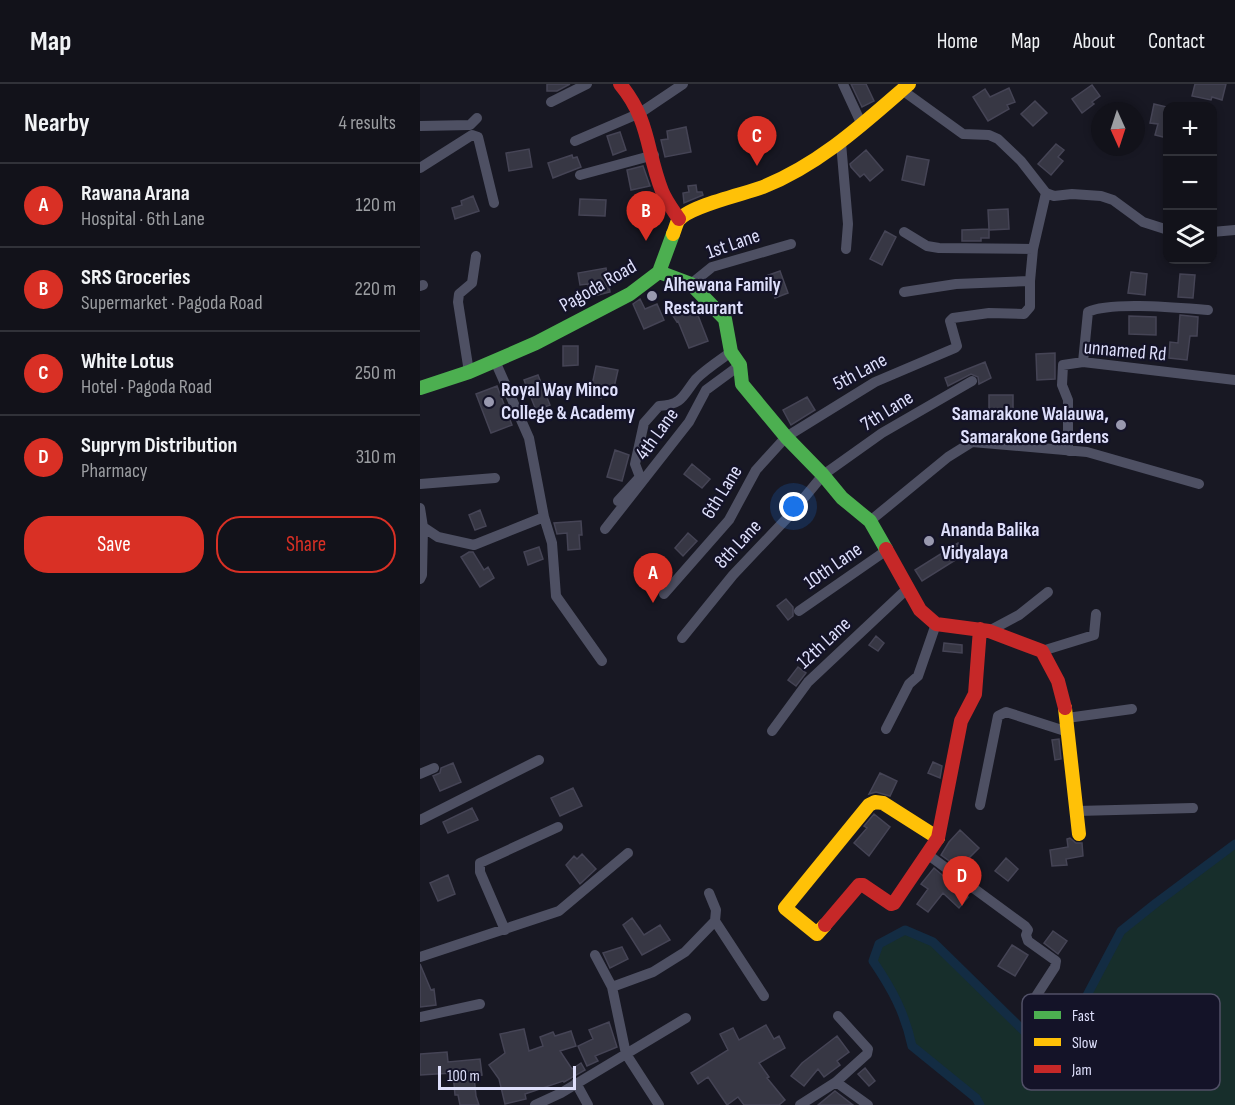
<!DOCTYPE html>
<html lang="en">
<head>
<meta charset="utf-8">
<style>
	:root { --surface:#12121a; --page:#1b1b23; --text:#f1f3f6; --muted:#9c9ea2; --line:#313239; --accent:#d93025 }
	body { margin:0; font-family:"Sofia Sans Condensed",sans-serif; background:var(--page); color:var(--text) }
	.controls { position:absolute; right:18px; top:18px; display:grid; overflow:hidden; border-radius:12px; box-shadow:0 3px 9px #0003 }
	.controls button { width:54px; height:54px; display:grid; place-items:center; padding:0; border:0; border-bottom:2px solid var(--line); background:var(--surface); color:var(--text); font:30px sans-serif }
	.compass { position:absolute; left:671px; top:18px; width:54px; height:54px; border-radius:50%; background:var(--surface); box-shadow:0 3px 9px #0003; rotate:177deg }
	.scale { position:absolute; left:18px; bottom:15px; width:138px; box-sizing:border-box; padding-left:6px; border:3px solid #dedffb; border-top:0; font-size:16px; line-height:21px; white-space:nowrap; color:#dedffb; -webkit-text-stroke:4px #141328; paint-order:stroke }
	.you { position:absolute; left:374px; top:423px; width:21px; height:21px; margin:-15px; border:4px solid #fff; border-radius:50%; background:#1a73e8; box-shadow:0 0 0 9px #1a73e833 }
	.badge { display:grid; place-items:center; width:39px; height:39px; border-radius:50%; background:var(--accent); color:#fff; font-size:20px; font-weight:700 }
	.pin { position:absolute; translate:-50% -50px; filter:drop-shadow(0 2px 3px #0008) }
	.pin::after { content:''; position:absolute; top:32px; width:21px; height:18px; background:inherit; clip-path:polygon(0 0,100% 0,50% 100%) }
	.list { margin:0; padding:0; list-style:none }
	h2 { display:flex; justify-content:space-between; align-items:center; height:78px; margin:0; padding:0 24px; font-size:26px }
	h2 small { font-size:20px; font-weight:400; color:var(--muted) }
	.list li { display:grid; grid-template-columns:39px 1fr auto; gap:18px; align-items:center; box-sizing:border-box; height:84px; padding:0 24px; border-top:2px solid var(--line) }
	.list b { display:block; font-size:22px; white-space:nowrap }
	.list p { margin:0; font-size:20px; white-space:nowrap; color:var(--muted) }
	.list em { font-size:20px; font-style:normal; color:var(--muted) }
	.actions { display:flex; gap:12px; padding:18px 24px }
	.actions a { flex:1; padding:14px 0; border:2px solid var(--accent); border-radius:24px; text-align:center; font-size:21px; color:var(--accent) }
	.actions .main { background:var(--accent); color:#fff }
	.icon { flex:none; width:33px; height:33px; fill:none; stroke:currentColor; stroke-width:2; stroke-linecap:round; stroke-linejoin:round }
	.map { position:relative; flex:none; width:815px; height:1021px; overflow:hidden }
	header { display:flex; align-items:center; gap:36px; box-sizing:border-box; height:84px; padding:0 30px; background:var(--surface); border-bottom:2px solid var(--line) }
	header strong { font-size:28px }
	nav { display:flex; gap:33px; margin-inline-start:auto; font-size:21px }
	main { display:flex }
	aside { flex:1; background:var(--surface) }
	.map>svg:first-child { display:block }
</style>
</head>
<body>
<header>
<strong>Map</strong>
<nav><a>Home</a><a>Map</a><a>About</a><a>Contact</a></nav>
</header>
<main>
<aside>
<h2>Nearby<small>4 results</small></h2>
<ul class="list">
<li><span class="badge">A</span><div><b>Rawana Arana</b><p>Hospital · 6th Lane</p></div><em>120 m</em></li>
<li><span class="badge">B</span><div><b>SRS Groceries</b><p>Supermarket · Pagoda Road</p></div><em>220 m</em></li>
<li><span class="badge">C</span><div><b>White Lotus</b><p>Hotel · Pagoda Road</p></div><em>250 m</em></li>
<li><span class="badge">D</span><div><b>Suprym Distribution</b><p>Pharmacy</p></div><em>310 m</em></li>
</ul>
<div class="actions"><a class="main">Save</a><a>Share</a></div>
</aside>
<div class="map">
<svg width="815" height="1021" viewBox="0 0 815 1021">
	<rect width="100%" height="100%" fill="#181823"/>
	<path fill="#172e2b" d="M815,760V1021H560L556,1014L492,962C485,929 472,905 453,877L459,860L485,846L513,858L612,955L629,963L646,951L701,847L736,819Z"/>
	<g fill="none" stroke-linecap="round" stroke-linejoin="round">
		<path stroke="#132c43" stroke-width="9" d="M560,1021L556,1014L492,962C485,929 472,905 453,877L459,860L485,846L513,858L612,955L629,963L646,951L701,847L736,819L815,760"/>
	</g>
	<path fill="#373744" stroke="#454455" stroke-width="1.5" d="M127,0H150L137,7H127Z
		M431,0H446L454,17L442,23Z
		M775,0H806L802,16L792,13L791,16L772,12Z
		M672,1L680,12L672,18L674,20L662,29L652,15Z
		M589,4L595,18L587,21L589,25L568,37L553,13L565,5L570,13Z
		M615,17L627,29L613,42L601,30Z
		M734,20L747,23V54L735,51L738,40L730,39Z
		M266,43L271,68L245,73L241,56L248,55L247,47Z
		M200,48L206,66L193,71L187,52Z
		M636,60L644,66L638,73L643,77L631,91L618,80Z
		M109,65L112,83L89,87L86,69Z
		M446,66L463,86L450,97L444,90L440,93L431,83L430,80Z
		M152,71L153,74L157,73L161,83L133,94L128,79Z
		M487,72L509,76L504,101L482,96Z
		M223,82L230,102L211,106L207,86Z
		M276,101L277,108H282L283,111L264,119L263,109L269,108L268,102Z
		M53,112L59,127L35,135L32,124L42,121L41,117Z
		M160,115L186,116L185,132L159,131Z
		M588,125L589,145L569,146V154H561V157H542V146L569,145L568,126Z
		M465,147L476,153L462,181L450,175Z
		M186,184L190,208L170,213L168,200L160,201L158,189Z
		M360,187L368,209L355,214L346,192Z
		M711,188L727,190L725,211L708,209Z
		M760,190L775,191L773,214L758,213Z
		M220,215L225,225L237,220L244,236L224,245L213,220Z
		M270,221L277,229L288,257L269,264L258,237L257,238L253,232Z
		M760,231L778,233L777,252H770L767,276L749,274L750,258L758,259Z
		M709,232L736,233V251L709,250Z
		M143,262H158V281L143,282Z
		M635,269V295L617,296L616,270Z
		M565,278L571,294L559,300L558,293L551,290L528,302L525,294Z
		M176,282L198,286L193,308L183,306L181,314L170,311Z
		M118,291L130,321L116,326L104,296Z
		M77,302L92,341L71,349L56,310Z
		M569,311H593V327H569Z
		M387,313L395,326L371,341L363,326Z
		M195,366L209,371L202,397L187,393Z
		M272,380L290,395L282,404L264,390Z
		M60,426L66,442L55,446L49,431Z
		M161,437L162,451H159L160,465L148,466L147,449L137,450L134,439Z
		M268,449L277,457L263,472L255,464Z
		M538,459L545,470L502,497L495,486Z
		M119,463L123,475L108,481L104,468Z
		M49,468H53L64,486L68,483L74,494L60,503L41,473Z
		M366,515L373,523V532L368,536L357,522Z
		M456,552L464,559L458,567L449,561Z
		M524,559L542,561V569L523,567Z
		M378,583L386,589L376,602L368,596Z
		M639,655L641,675L635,676L632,656Z
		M513,678L522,682L520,694L508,689Z
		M33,679L41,698L20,707L13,692L20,689L21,684Z
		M460,689L477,697L470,712L456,708L449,710Z
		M153,704L162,722L140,732L131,714Z
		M52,724L58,736L28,749L23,738Z
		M454,730L470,743L449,772L434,759L447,744L444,742Z
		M540,746L559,764L539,784L521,771L529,758Z
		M650,754L656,759H662L663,772L646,775L647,781L632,782L630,766L648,763L647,755Z
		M162,770L176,785L160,800L146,781L154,772L157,775Z
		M586,774L598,785L588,797L575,787Z
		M514,784L548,813L539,824L523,809L508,828L497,820L508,805L501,800Z
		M28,791L35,810L18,817L10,799Z
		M212,834L224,851L240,841L250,856L222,871L203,841Z
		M633,847L647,857L638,870L624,859Z
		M592,861L608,871L595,892L578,882Z
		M202,863L208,875L190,884L183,869Z
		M0,880L11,906L14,905L16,921L0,923Z
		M189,938L197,963L175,972L178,977L167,982L158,962L173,955L169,946Z
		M346,941L354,955L359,952L365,964L339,979L349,993L347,994L365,1016L359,1021H324L318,1013L307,1021L288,993L278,1000L271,989L308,966L300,950L313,944L319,956Z
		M104,945L109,967L123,962L120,953L133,948L135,952L151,947L156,962L140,967L152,985L161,979L165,986L144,998L143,997L105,1010L106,1015L85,1020L79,995L69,981L85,969L80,950Z
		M417,952L429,968L417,977L420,981L404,993L398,985L384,1002L371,992L382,979Z
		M27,968L28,978L60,975L62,991L54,992L56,1012L59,1021H40L38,1011H35L33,989L0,991V970Z
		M445,984L455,997L449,1002L438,990Z
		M415,1007L433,1021H398Z"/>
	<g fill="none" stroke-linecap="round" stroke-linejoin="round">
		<path stroke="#4e5063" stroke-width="10" d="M423,0L442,41
			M482,6L543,50L569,51L578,55L601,77L626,109L634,112L652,110L681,112L693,116L723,138L748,146
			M131,18L167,0
			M0,42L50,41L57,34
			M155,57L220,29L263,0
			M421,59L428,140L426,165
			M0,84L52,51L58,53L74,119
			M160,91L234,71
			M484,148L507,162L519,164L613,165
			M792,148L815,146
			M271,200L292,183L371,160
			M0,202L3,201
			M484,208L536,200L610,197
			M75,277L109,354L124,433L132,459L136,512L182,577
			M663,278L668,228C690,217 761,224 788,226
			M49,288L38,218L39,210L52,199L56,172
			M648,367V316L642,301L643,281L663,278L815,296
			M0,400L75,394
			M198,417L220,393L215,380L224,339L239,322C263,321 263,311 276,295C286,285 300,276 311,268
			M0,424L3,443L2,491L0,495
			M450,437L528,373L552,358L667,368L779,400
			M3,443L18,453L54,461L124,433
			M185,445L269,338L286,306L320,281
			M244,510L309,436L336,386L366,353L455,298L535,264L537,262L530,237L533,234L569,229L604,230L610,223V197L613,165L626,109
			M379,527L467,466
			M569,547L599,531L628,508
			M262,554L313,491L369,432L403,391L462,349L552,297
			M622,567L674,551L676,530
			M647,634L712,625
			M466,645L489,600L498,592L516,540
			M352,647L388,598L488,504
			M0,690L14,684
			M560,721L578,632L586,628L648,648
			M657,727L773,724
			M0,736L119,676
			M507,770L605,842L608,846L606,851L608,857L636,877L635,883L611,920
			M295,837L344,912
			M85,846L60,788V779L138,743
			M175,871L192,903L206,970L239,1021
			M0,873L139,827L208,769
			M192,903L233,888L265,868L295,837L296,826L289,809
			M0,933L60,920
			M416,998L448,1021
			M156,999L168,1021
			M115,1021L141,1009L266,934
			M380,1021L416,998L447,970L448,965L418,932"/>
		<path stroke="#4caf50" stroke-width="14" d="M239,188L271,200L305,235L311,268L320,281L322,300L366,353L403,391L422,414L450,437L466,465
			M0,304L49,288L116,259L210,210L239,188L253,150"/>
		<path stroke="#ffc107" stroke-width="14" d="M253,150C255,146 256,140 258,137C267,122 325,110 343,103C400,80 443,40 489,0
			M645,624L659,750
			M405,841L397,850L365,824L449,721L455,718L463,719L518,754"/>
		<path stroke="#c62828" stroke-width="14" d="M200,0C230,36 226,66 242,107C246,117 253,126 259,135
			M466,465L500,526L516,540L569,547L622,567L638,597L645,624
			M405,841L439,801H443L471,820L474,819L518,754L541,637L555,610L560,545"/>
	</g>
	<g fill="#9999af" stroke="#141328" stroke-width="2">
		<circle cx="232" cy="212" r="6"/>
		<circle cx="69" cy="318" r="6"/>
		<circle cx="701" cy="341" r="6"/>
		<circle cx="509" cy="457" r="6"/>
	</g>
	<g text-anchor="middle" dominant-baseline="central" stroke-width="4.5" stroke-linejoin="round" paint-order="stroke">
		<g font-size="20" fill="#dedffb" stroke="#141328">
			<text transform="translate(313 160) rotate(-19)">1st Lane</text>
			<text transform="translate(178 202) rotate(-30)">Pagoda Road</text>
			<text transform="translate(705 267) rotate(5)">unnamed Rd</text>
			<text transform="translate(440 288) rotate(-28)">5th Lane</text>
			<text transform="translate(467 327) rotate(-32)">7th Lane</text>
			<text transform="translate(237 350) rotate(-54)">4th Lane</text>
			<text transform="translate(302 408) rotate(-58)">6th Lane</text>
			<text transform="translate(318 460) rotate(-47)">8th Lane</text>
			<text transform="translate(413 482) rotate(-35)">10th Lane</text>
			<text transform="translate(404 559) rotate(-43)">12th Lane</text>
		</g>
		<g font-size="20" font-weight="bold" fill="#dedffb" stroke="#141328" text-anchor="start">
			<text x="244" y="201">Alhewana Family<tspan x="244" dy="23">Restaurant</tspan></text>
			<text x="81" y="306">Royal Way Minco<tspan x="81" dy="23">College &amp; Academy</tspan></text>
			<text x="689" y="330" text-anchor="end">Samarakone Walauwa,<tspan x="689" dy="23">Samarakone Gardens</tspan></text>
			<text x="521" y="446">Ananda Balika<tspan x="521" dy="23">Vidyalaya</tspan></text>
		</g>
	</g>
	<rect x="602" y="910" width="198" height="96" rx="9" fill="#141328" stroke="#515067" stroke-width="1.5"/>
	<rect x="614" y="927" width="27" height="8" fill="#4caf50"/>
	<rect x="614" y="954" width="27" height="8" fill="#ffc107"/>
	<rect x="614" y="981" width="27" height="8" fill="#c62828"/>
	<g font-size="16" fill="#dedffb">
		<text x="652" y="937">Fast</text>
		<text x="652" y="964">Slow</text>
		<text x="652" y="991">Jam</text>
	</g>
</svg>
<div class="controls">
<button>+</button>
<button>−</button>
<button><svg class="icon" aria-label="layers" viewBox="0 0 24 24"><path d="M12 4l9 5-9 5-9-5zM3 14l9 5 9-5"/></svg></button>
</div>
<svg class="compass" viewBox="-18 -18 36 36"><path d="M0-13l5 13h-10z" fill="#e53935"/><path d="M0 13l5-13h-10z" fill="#9c9ea2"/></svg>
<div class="scale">100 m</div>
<div class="you"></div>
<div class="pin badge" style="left:233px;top:519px">A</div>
<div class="pin badge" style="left:226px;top:157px">B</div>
<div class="pin badge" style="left:337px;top:82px">C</div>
<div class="pin badge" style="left:542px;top:822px">D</div>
</div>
</main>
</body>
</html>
